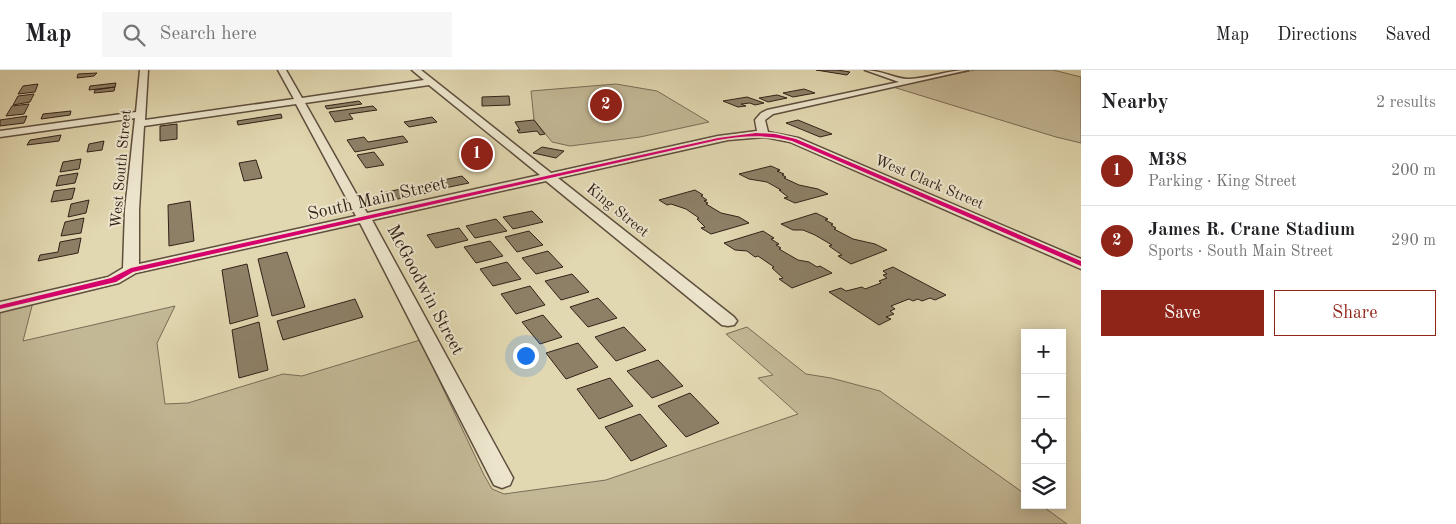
<!DOCTYPE html>
<html lang="en">
<head>
<meta charset="utf-8">
<style>
	:root { --surface:#fff; --page:#f6f6f6; --text:#202124; --muted:#757577; --line:#e0e0e0; --accent:#8f2418 }
	body { margin:0; font-family:"Old Standard TT",serif; background:var(--page); color:var(--text) }
	.controls { position:absolute; right:15px; bottom:15px; display:grid; overflow:hidden; border-radius:0px; box-shadow:0 2px 12px #0003 }
	.controls button { width:45px; height:45px; display:grid; place-items:center; padding:0; border:0; border-bottom:1px solid var(--line); background:var(--surface); color:var(--text); font:25px sans-serif }
	.you { position:absolute; left:525px; top:285px; width:18px; height:18px; margin:-12px; border:4px solid #fff; border-radius:50%; background:#1a73e8; box-shadow:0 0 0 8px #1a73e833 }
	.badge { display:grid; place-items:center; width:32px; height:32px; border-radius:50%; background:var(--accent); color:#fff; font-size:16px; font-weight:700 }
	.pin { position:absolute; translate:-50% -50%; border:2px solid #fff; box-shadow:0 1px 5px #0006 }
	.list { margin:0; padding:0; list-style:none }
	h2 { display:flex; justify-content:space-between; align-items:center; height:65px; margin:0; padding:0 20px; font-size:21px }
	h2 small { font-size:16px; font-weight:400; color:var(--muted) }
	.list li { display:grid; grid-template-columns:32px 1fr auto; gap:15px; align-items:center; box-sizing:border-box; height:70px; padding:0 20px; border-top:1px solid var(--line) }
	.list b { display:block; font-size:19px; white-space:nowrap }
	.list p { margin:0; font-size:16px; white-space:nowrap; color:var(--muted) }
	.list em { font-size:16px; font-style:normal; color:var(--muted) }
	.actions { display:flex; gap:10px; padding:15px 20px }
	.actions a { flex:1; padding:11px 0; border:1px solid var(--accent); border-radius:0px; text-align:center; font-size:18px; color:var(--accent) }
	.actions .main { background:var(--accent); color:#fff }
	.icon { flex:none; width:28px; height:28px; fill:none; stroke:currentColor; stroke-width:2; stroke-linecap:round; stroke-linejoin:round }
	.map { position:relative; flex:none; width:1081px; height:454px; overflow:hidden }
	header { display:flex; align-items:center; gap:30px; box-sizing:border-box; height:70px; padding:0 25px; background:var(--surface); border-bottom:1px solid var(--line) }
	header strong { font-size:24px }
	nav { display:flex; gap:28px; margin-inline-start:auto; font-size:18px }
	.search { width:350px; height:45px; background:var(--page); display:flex; align-items:center; gap:12px; box-sizing:border-box; padding:0 18px; border-radius:0px; color:var(--muted); font-size:19px }
	main { display:flex }
	aside { flex:1; background:var(--surface) }
	.map>svg:first-child { display:block }
</style>
</head>
<body>
<header>
<strong>Map</strong>
<div class="search"><svg class="icon" aria-label="search" viewBox="0 0 24 24"><circle cx="10" cy="10" r="6"/><path d="M15 15l6 6"/></svg>Search here</div>
<nav><a>Map</a><a>Directions</a><a>Saved</a></nav>
</header>
<main>
<div class="map">
<svg width="1081" height="454" viewBox="0 0 1081 454">
	<rect width="100%" height="100%" fill="#e1d7b0"/>
	<filter id="stains"><feTurbulence type="fractalNoise" baseFrequency=".004" numOctaves="4"/><feColorMatrix values="0 0 0 0 .2 0 0 0 0 .09 0 0 0 0 .02 0 0 0 .5 -.17"/></filter>
	<radialGradient id="worn" r=".72"><stop offset=".6" stop-color="#630" stop-opacity="0"/><stop offset="1" stop-color="#630" stop-opacity=".3"/></radialGradient>
	<path fill="#c3b896" stroke="#7a6c57" d="M975,0H1053L1081,7V73L1056,67L893,17Z
		M616,14L657,21L709,52L640,67L570,76L552,72L534,50L531,21Z
		M33,232L23,271L175,236L157,273L165,334L188,333L283,304L302,306L420,270L484,405L492,419L504,424L606,410L798,344L758,308L773,305L726,264L747,257L806,304L831,308L880,321L1025,424V435H1041L1067,454H0V240Z"/>
	<path fill="#8d8067" stroke="#322118" d="M816,0H837L850,2L847,5Z
		M97,3L94,6L77,8L78,4Z
		M116,13L115,17L89,20L90,16Z
		M38,14L35,22L18,24L23,16Z
		M115,17L114,21L94,23L95,20Z
		M804,19L815,23L793,27L783,23Z
		M34,24L30,32L13,35L18,26Z
		M777,25L787,28L768,32L759,28Z
		M509,26L510,35L482,36V27Z
		M747,27L764,33L755,35L750,33L741,34L746,36L738,37L723,31Z
		M359,31L362,34L327,39L325,36Z
		M29,34L24,44L6,46L12,36Z
		M373,36L377,40L349,44L353,49L335,52L329,42Z
		M71,41L70,45L41,49L43,44Z
		M281,44L282,48L238,55L237,51Z
		M27,46L24,53L0,56V50Z
		M432,47L437,52L409,57L404,52Z
		M534,50L545,64L540,65L537,61L519,63L517,60H520L515,52Z
		M798,50L832,64L820,67L786,53Z
		M177,54V69L160,71V56Z
		M61,65L59,71L27,75L30,70Z
		M403,66L408,72L355,82L347,70L364,67L368,72Z
		M104,71L102,80L87,82L89,74Z
		M542,77L564,81L556,88L533,83Z
		M374,82L384,95L366,98L357,85Z
		M81,89L79,99L60,102L63,92Z
		M256,90L262,108L244,111L239,93Z
		M771,96L780,100L777,101L784,104L782,105L786,107L784,108L799,115L818,119L828,124L795,133L784,128L788,127L779,120H781L767,112L749,109L739,104Z
		M78,103L75,113L56,116L59,106Z
		M462,106L469,113L435,120L429,113Z
		M420,115L427,123L388,131L382,123Z
		M75,118L72,129L51,132L54,121Z
		M695,120L703,125L701,126L707,130L704,131L708,133L706,134L721,143L739,147L749,153L711,164L701,158L705,157L697,149L699,148L686,139L671,134L667,135L659,130Z
		M89,130L86,143L68,147L71,134Z
		M190,131L194,171L169,176L168,135Z
		M532,141L543,152L513,159L503,147Z
		M816,143L828,149L825,150L833,154L831,155L836,158L834,159L853,169L875,174L887,180L851,194L838,186L842,185L829,176L832,175L815,165L803,160H793L781,154Z
		M84,148L81,163L61,166L65,152Z
		M496,149L507,161L475,168L466,156Z
		M459,158L468,170L436,178L427,165Z
		M529,161L543,175L517,182L505,167Z
		M763,161L774,168L771,169L779,174L776,175L781,178L779,179L798,190L809,192L817,197L820,196L832,203L792,218L779,209L783,208L772,198L774,197L758,186L755,187L747,181L735,180L724,173Z
		M81,168L78,183L38,191L40,185L58,182L60,172Z
		M490,171L503,186L476,193L464,177Z
		M548,181L563,197L536,204L522,188Z
		M287,182L305,237L272,246L258,189Z
		M507,192L521,209L493,216L480,199Z
		M247,194L258,246L230,254L222,200Z
		M893,197L946,225L935,230L930,228L922,231L918,229L913,231L909,229L891,236L895,239L890,241L894,244L886,247L891,249L879,255L829,222L841,218L846,221L862,217L865,219L881,213L879,211L887,208L883,205L887,204L883,201Z
		M572,204L589,222L561,230L545,211Z
		M530,216L545,235L516,244L501,224Z
		M598,228L617,248L588,257L570,237Z
		M355,229L363,247L283,270L277,251Z
		M543,245L562,267L540,274L522,252Z
		M259,252L268,300L239,308L232,260Z
		M624,257L646,280L616,291L595,267Z
		M578,273L598,297L566,309L546,283Z
		M658,290L683,316L652,328L627,301Z
		M610,308L633,336L599,349L577,319Z
		M690,323L719,353L686,367L658,336Z
		M640,344L667,376L631,391L605,357Z"/>
	<g fill="none" stroke-linecap="round" stroke-linejoin="round">
		<defs>
			<path id="minor" d="M140,0H148L145,50L294,29L278,0H286L302,28L424,10L412,0H421L551,103L718,66L757,61L755,50L761,43L767,40L899,12L865,0C881,0 898,10 910,9C930,8 948,0 968,0L773,44L765,50L768,62L798,68L1081,189V199L790,72L765,67L728,70L558,108L734,247L737,251L734,255L728,256L722,255L546,111L372,150L513,408L510,415L502,418L494,415L360,153L136,203L119,213L0,242V232L108,207L123,198L125,140L135,48L0,67V61L136,42ZM429,15L540,105L367,143L305,33ZM296,34L356,146L139,194V140L144,56Z"/>
		</defs>
		<use href="#minor" stroke="#5e4e3e" stroke-width="3"/>
		<use href="#minor" fill="#ece5cc" fill-rule="evenodd"/>
		<defs>
			<path id="cycleway" d="M756,63L775,64L796,69L1081,191V196L792,71C767,64 743,66 718,70L133,202L116,212L0,239V235L111,208L131,198L718,68Z"/>
		</defs>
		<use href="#cycleway" stroke="#ece5cc" stroke-width="3"/>
		<use href="#cycleway" fill="#d6006c" fill-rule="evenodd"/>
	</g>
	<g text-anchor="middle" dominant-baseline="central" stroke-width="4" stroke-linejoin="round" paint-order="stroke">
		<g font-size="15" fill="#322118" stroke="#ece5cc">
			<text transform="translate(122 99) rotate(-85)">West South Street</text>
			<text transform="translate(929 113) rotate(23)">West Clark Street</text>
			<text transform="translate(617 141) rotate(39)">King Street</text>
		</g>
		<g font-size="18" fill="#322118" stroke="#ece5cc">
			<text transform="translate(377 129) rotate(-13)">South Main Street</text>
			<text transform="translate(425 220) rotate(62)">McGoodwin Street</text>
		</g>
	</g>
	<rect width="100%" height="100%" filter="url(#stains)"/>
	<rect width="100%" height="100%" fill="url(#worn)"/>
</svg>
<div class="controls">
<button>+</button>
<button>−</button>
<button><svg class="icon" aria-label="locate" viewBox="0 0 24 24"><circle cx="12" cy="12" r="6"/><path d="M12 2v4M12 18v4M2 12h4M18 12h4"/></svg></button>
<button><svg class="icon" aria-label="layers" viewBox="0 0 24 24"><path d="M12 4l9 5-9 5-9-5zM3 14l9 5 9-5"/></svg></button>
</div>
<div class="you"></div>
<div class="pin badge" style="left:477px;top:84px">1</div>
<div class="pin badge" style="left:606px;top:35px">2</div>
</div>
<aside>
<h2>Nearby<small>2 results</small></h2>
<ul class="list">
<li><span class="badge">1</span><div><b>M38</b><p>Parking · King Street</p></div><em>200 m</em></li>
<li><span class="badge">2</span><div><b>James R. Crane Stadium</b><p>Sports · South Main Street</p></div><em>290 m</em></li>
</ul>
<div class="actions"><a class="main">Save</a><a>Share</a></div>
</aside>
</main>
</body>
</html>
